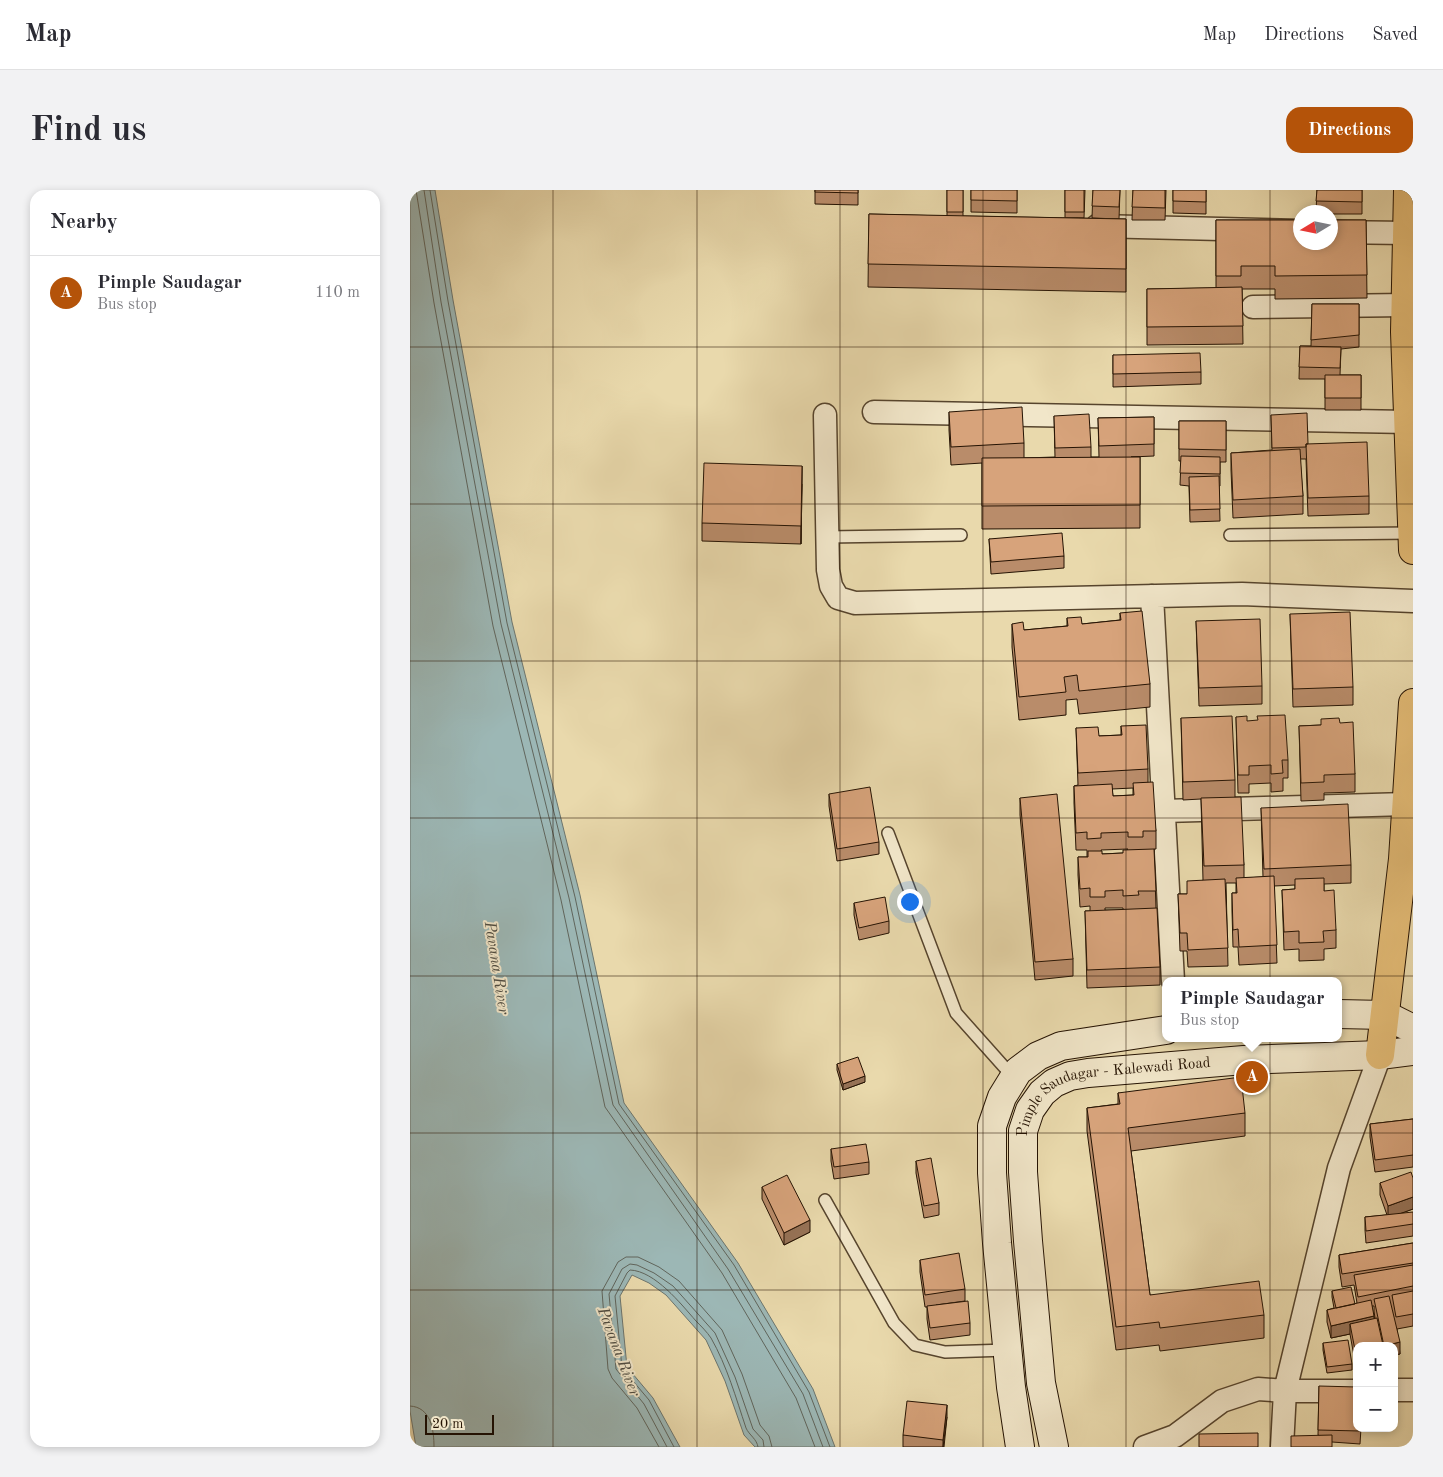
<!DOCTYPE html>
<html lang="en">
<head>
<meta charset="utf-8">
<style>
	:root { --surface:#fff; --page:#f2f2f3; --text:#2b2b33; --muted:#7c7c81; --line:#e1e1e2; --accent:#b45309 }
	body { margin:0; font-family:"Old Standard TT",serif; background:var(--page); color:var(--text) }
	.controls { position:absolute; right:15px; bottom:15px; display:grid; overflow:hidden; border-radius:10px; box-shadow:0 2px 8px #0003 }
	.controls button { width:45px; height:45px; display:grid; place-items:center; padding:0; border:0; border-bottom:1px solid var(--line); background:var(--surface); color:var(--text); font:25px sans-serif }
	.compass { position:absolute; left:883px; top:15px; width:45px; height:45px; border-radius:50%; background:var(--surface); box-shadow:0 2px 8px #0003; rotate:260deg }
	.scale { position:absolute; left:15px; bottom:12px; width:69px; box-sizing:border-box; padding-left:5px; border:2px solid #251303; border-top:0; font-size:14px; line-height:18px; white-space:nowrap; color:#251303; -webkit-text-stroke:4px #f1e6c9; paint-order:stroke }
	.you { position:absolute; left:499px; top:711px; width:18px; height:18px; margin:-12px; border:4px solid #fff; border-radius:50%; background:#1a73e8; box-shadow:0 0 0 8px #1a73e833 }
	.badge { display:grid; place-items:center; width:32px; height:32px; border-radius:50%; background:var(--accent); color:#fff; font-size:16px; font-weight:700 }
	.pin { position:absolute; translate:-50% -50%; border:2px solid #fff; box-shadow:0 1px 5px #0006 }
	.popup { position:absolute; left:752px; top:787px; width:180px; height:65px; box-sizing:border-box; display:grid; place-content:center; border-radius:10px; background:var(--surface); filter:drop-shadow(0 1px 4px #0005); font-size:16px; white-space:nowrap; color:var(--muted) }
	.popup b { font-size:19px; color:var(--text) }
	.popup::after { content:''; position:absolute; left:50%; top:100%; margin-left:-10px; border:10px solid transparent; border-top-color:var(--surface) }
	.list { margin:0; padding:0; list-style:none }
	h2 { display:flex; justify-content:space-between; align-items:center; height:65px; margin:0; padding:0 20px; font-size:21px }
	h2 small { font-size:16px; font-weight:400; color:var(--muted) }
	.list li { display:grid; grid-template-columns:32px 1fr auto; gap:15px; align-items:center; box-sizing:border-box; height:75px; padding:0 20px; border-top:1px solid var(--line) }
	.list b { display:block; font-size:19px; white-space:nowrap }
	.list p { margin:0; font-size:16px; white-space:nowrap; color:var(--muted) }
	.list em { font-size:16px; font-style:normal; color:var(--muted) }
	.map { position:relative; flex:none; width:1003px; height:1257px; overflow:hidden; border-radius:15px }
	header { display:flex; align-items:center; gap:30px; box-sizing:border-box; height:70px; padding:0 25px; background:var(--surface); border-bottom:1px solid var(--line) }
	header strong { font-size:24px }
	nav { display:flex; gap:28px; margin-inline-start:auto; font-size:18px }
	.intro { display:flex; align-items:center; justify-content:space-between; box-sizing:border-box; height:120px; padding:0 30px }
	h1 { margin:0; font-size:35px }
	.button { padding:12px 22px; border-radius:15px; background:var(--accent); color:#fff; font-size:18px; font-weight:700 }
	main { display:flex; gap:30px; padding:0 30px }
	aside { flex:1; background:var(--surface); border-radius:15px; box-shadow:0 2px 8px #0003 }
	.map>svg:first-child { display:block }
</style>
</head>
<body>
<header>
<strong>Map</strong>
<nav><a>Map</a><a>Directions</a><a>Saved</a></nav>
</header>
<div class="intro"><h1>Find us</h1><a class="button">Directions</a></div>
<main>
<aside>
<h2>Nearby<small></small></h2>
<ul class="list">
<li><span class="badge">A</span><div><b>Pimple Saudagar</b><p>Bus stop</p></div><em>110 m</em></li>
</ul>
</aside>
<div class="map">
<svg width="1003" height="1257" viewBox="0 0 1003 1257">
	<rect width="100%" height="100%" fill="#e9d9ac"/>
	<filter id="stains"><feTurbulence type="fractalNoise" baseFrequency=".004" numOctaves="4"/><feColorMatrix values="0 0 0 0 .2 0 0 0 0 .09 0 0 0 0 .02 0 0 0 .5 -.17"/></filter>
	<radialGradient id="worn" r=".72"><stop offset=".6" stop-color="#630" stop-opacity="0"/><stop offset="1" stop-color="#630" stop-opacity=".3"/></radialGradient>
	<path fill="#9cb7b5" stroke="#6c756e" d="M0,0H25L43,110L102,432L170,705L214,913L328,1073L403,1199L425,1257H345L334,1245L315,1191L296,1150L256,1105L239,1093L222,1085L210,1106L217,1177L243,1208L270,1257H6L0,1221Z"/>
	<g fill="none" stroke-linecap="round" stroke-linejoin="round">
		<path stroke="#60655c" stroke-width="1" d="M6,0L24,113L83,436L151,710L195,917L312,1083L386,1208L405,1257
			M14,0L31,112L91,434L159,708L203,915L318,1079L393,1204L413,1257
			M20,0L38,111L97,433L165,707L209,914L324,1075L399,1202L420,1257
			M0,1216C21,1217 24,1240 24,1257
			M249,1257L227,1218L202,1188L198,1179L192,1101L208,1072L216,1067H228L249,1077L269,1091L312,1140L332,1184L350,1235L359,1246L362,1257
			M257,1257L234,1214L206,1179L199,1104L212,1079L220,1074L227,1075L244,1083L263,1096L305,1143L325,1187L343,1239L353,1250L354,1257
			M264,1257L239,1210L212,1178L205,1106L217,1083L220,1080C245,1081 271,1114 286,1131C291,1136 297,1142 301,1148C317,1176 326,1208 336,1238C339,1245 347,1249 348,1257"/>
		<defs>
			<path id="lane" d="M820,345L1002,343
				M417,347L551,345
				M478,643L546,823L604,888
				M415,1010L484,1133L505,1155L535,1162L597,1160"/>
			<path id="street" d="M687,36L891,41
				M921,42L997,43
				M843,117L996,115
				M464,222L998,232
				M415,225L418,380L421,396L428,408L445,413L832,404L1003,411
				M742,406L763,791
				M754,621L996,614
				M984,1200H1003
				M735,1257L765,1246L812,1211L848,1199L875,1201H947
				M872,1257L875,1201L929,978L970,865"/>
			<g id="secondary">
				<path d="M928,824L975,825L1003,839"/>
				<path d="M610,1257L601,1197L587,1053L582,983V936L592,907L608,881L628,866L651,856L756,840"/>
				<path id="s1" d="M644,1257L631,1193L618,1051L613,982V941L620,920L632,903L644,893L660,886L678,883L834,870L970,865L1003,861"/>
			</g>
			<path id="primary" d="M998,0L995,142L1003,360
				M970,865L993,669L1003,513"/>
		</defs>
		<use href="#lane" stroke="#56442d" stroke-width="14"/>
		<use href="#street" stroke="#56442d" stroke-width="25"/>
		<use href="#secondary" stroke="#251303" stroke-width="30"/>
		<use href="#primary" stroke="#251303" stroke-width="30"/>
		<use href="#lane" stroke="#f1e6c9" stroke-width="11"/>
		<use href="#street" stroke="#f1e6c9" stroke-width="22"/>
		<use href="#secondary" stroke="#f1e6c9" stroke-width="28"/>
		<use href="#primary" stroke="#e4bc76" stroke-width="28"/>
	</g>
	<path fill="#b98c6a" stroke="#251303" fill-rule="evenodd" d="M405,0H448V15L405,14Z
		M537,0H553V26L716,29V102L458,97L459,24L537,26Z
		M561,0H607V23L561,22Z
		M655,0H675L674,28H655Z
		M683,0H710L709,29L682,28Z
		M723,0H756L755,30H722Z
		M763,0H796V24L763,23Z
		M907,0H952V24H920V22H906Z
		M806,30H956L957,108L865,109V99H832L833,154L737,155V99L806,98Z
		M902,114H949V157L931,159L930,185H951V220H915V189H889L890,156H901Z
		M703,165L791,182V194L703,197Z
		M539,222L614,253V268L645,267L644,226L681,257V267H689L688,228L744,227V266L721,267H730V338L572,339V273L541,275L539,240Z
		M861,225L898,254L959,306V324L898,326L896,269H890L893,306V324L823,328L821,280V263L862,260Z
		M769,231H816V272H810V296H809L810,331L780,332L779,296L770,295L771,271H769Z
		M392,294L391,354L292,351V333Z
		M579,349L654,366V378L581,384Z
		M710,423L740,494V517L669,524L667,509L656,510V525L609,530L602,457V434L614,440L657,436V428L672,434L710,430Z
		M880,424L943,497V515L883,517Z
		M786,431L852,496V514L789,516Z
		M826,527L837,531L878,570V588H873V601L861,602V593L839,594V603H828Z
		M771,528L825,590V607L834,675V688L853,687L851,618L941,675V693L914,694V701L926,740V758L914,759V770L889,771V759L874,760L872,700L885,699V695L864,696L867,773L829,775L828,757H823L822,721V703H826V693H816L818,776L778,777L777,761H770L768,704H777L793,690L791,609L773,610Z
		M930,533L945,584V602L914,603V610L891,611L889,536L911,535Z
		M711,536L738,579V593L746,641V659H744L746,718L750,777V795L677,798L675,721H680V716L670,717L668,685V667H677V660H666L664,613V596L668,595L666,538L689,546L711,545ZM723,598V605L703,606L702,599ZM718,659L713,663L692,664L691,660ZM695,718H713V720H695Z
		M419,604L469,652V664L427,671L419,616Z
		M610,608L663,769V786L625,790L610,625Z
		M444,713L479,731V743L449,750L444,725Z
		M427,874L455,892L433,900L427,880Z
		M708,903L835,923V946L721,961L740,1105L854,1125V1148L750,1161L749,1155L706,1160L677,941V918L708,914Z
		M1003,929V977L965,982L960,947V934Z
		M421,959L459,972V984L424,989L421,971Z
		M506,971L529,1013V1025L514,1028L506,983Z
		M1003,988V1019L992,1023L1003,1025V1046L956,1053L955,1040V1027L977,1025L970,1005V993Z
		M352,997L400,1042L374,1055L352,1009Z
		M1003,1053V1136L987,1139L990,1164L984,1165V1156H947V1172H945L940,1144L921,1148L917,1132V1120L924,1118L922,1107V1101L945,1114L947,1113L944,1095L932,1097L929,1077V1065ZM962,1116H964V1121L965,1128H964Z
		M510,1070L555,1099V1111L526,1115L560,1133V1145L520,1150L517,1129V1117H515L510,1082Z
		M913,1153L942,1174V1180L917,1183L913,1160Z
		M909,1196L947,1238H951L950,1254L922,1252L908,1245Z
		M537,1227L534,1257H493V1245Z"/>
	<path fill="#967256" stroke="#251303" d="M392,276V294L391,354V336Z
		M455,886V892L433,900V894Z
		M1003,1007V1019L978,1028V1016Z
		M400,1030V1042L374,1055V1043Z
		M964,1126V1138L940,1134V1144L921,1148V1136Z
		M990,1152V1164L984,1165V1156H974Z
		M537,1215V1227L533,1257V1250Z"/>
	<path fill="#d7a37b" stroke="#251303" d="M405,0H448V3L405,2Z
		M537,0H553V22H537Z
		M561,0H607V11L561,10Z
		M655,0H674V22H655Z
		M683,0H710L709,17L682,16Z
		M723,0H755V18L722,17Z
		M763,0H796V12L763,11Z
		M907,0H952V12L906,11Z
		M459,24L716,29V79L458,74Z
		M806,30H890V52H920V30H956L957,85L865,86V76H831V86H806Z
		M832,97L833,136L737,137V99Z
		M902,114H949V145L901,150Z
		M890,156L931,157L930,178L889,177Z
		M790,163L791,182L703,184V165Z
		M915,185H951V208H915Z
		M612,217L614,253L541,257L539,222Z
		M897,223L898,254H896V257L862,258L861,225Z
		M679,224L681,257L645,258L644,226Z
		M744,227V254L689,256L688,228Z
		M769,231H816V260L769,259Z
		M957,252L959,306L898,308L896,254Z
		M890,259L893,306L823,310L821,263Z
		M771,266L810,267V284L770,283Z
		M730,267V315L572,316V268Z
		M294,273L392,276L391,336L292,333Z
		M809,286L810,319L780,320L779,287Z
		M652,343L654,366L581,372L579,349Z
		M732,421L740,494L669,501L667,485L654,487L656,502L609,507L602,434L613,432L614,440L658,436L657,428L671,427L672,434L711,430L710,423Z
		M940,422L943,497L883,499L880,424Z
		M850,429L852,496L789,498L786,431Z
		M875,525L878,570H872L873,583L861,584V575L839,576V585H828L826,527L837,526V531L848,530L847,526Z
		M822,526L825,590L773,592L771,528Z
		M929,528L930,533L943,532L945,584L914,585V592L891,593L889,536L911,535V529Z
		M736,535L738,579L668,583L666,538L688,537L689,546L712,545L711,536Z
		M743,592L746,641H733V647H718V642L691,643V648L677,649V642L666,643L664,596L702,594L703,606L724,605L723,593Z
		M460,597L469,652L427,659L419,604Z
		M647,604L663,769L625,772L610,608Z
		M831,607L834,675L794,676L791,608Z
		M938,614L941,675L854,679L851,618Z
		M744,659L746,701H728L729,705L713,706V700L695,701V707H680V698L670,699L668,667H678V661H692V664L713,663V660Z
		M864,686L867,755L829,757L828,739L823,740L822,703H827L826,688Z
		M914,688V701L924,700L926,740L913,741L914,752L889,753V741L874,742L872,700L885,699V689Z
		M815,689L818,758L778,760L777,743H770L768,704H777V691Z
		M475,707L479,731L449,738L444,713Z
		M747,718L750,777L677,780L675,721Z
		M448,867L455,886L433,894L427,874Z
		M831,887L835,923L718,938L740,1105L849,1091L854,1125L750,1138L749,1132L706,1137L677,918L710,914L708,903Z
		M1003,929V965L965,970L960,934Z
		M456,954L459,972L424,977L421,959Z
		M521,968L529,1013L514,1016L506,971Z
		M1001,982L1003,988V1007L978,1016L970,993Z
		M377,985L400,1030L374,1043L352,997Z
		M1003,1022V1034L956,1041L955,1027Z
		M1003,1053V1073L932,1084L929,1065Z
		M549,1063L555,1099L515,1105L510,1070Z
		M1003,1075V1096L948,1107L944,1085Z
		M941,1097L945,1114L926,1118L922,1101Z
		M1003,1101V1124L986,1127L982,1105Z
		M979,1106L990,1152L974,1156L964,1109Z
		M961,1110L964,1126L921,1136L917,1120Z
		M558,1111L560,1133L520,1138L517,1116Z
		M967,1128L973,1155L968,1156H947V1160H945L940,1134Z
		M938,1150L942,1174L917,1177L913,1153Z
		M909,1196L947,1197V1238H950V1241L908,1240Z
		M497,1211L537,1215L533,1250L493,1245Z
		M848,1243V1257H789V1244Z
		M922,1245V1257H881V1246Z"/>
	<path fill="none" stroke="#251303" stroke-width="1" stroke-opacity="0.55" d="M143,0V1257M287,0V1257M430,0V1257M573,0V1257M716,0V1257M860,0V1257M0,157H1003M0,314H1003M0,471H1003M0,628H1003M0,786H1003M0,943H1003M0,1100H1003"/>
	<g text-anchor="middle" dominant-baseline="central" stroke-width="4" stroke-linejoin="round" paint-order="stroke">
		<g font-size="15" fill="#251303" stroke="#f1e6c9">
			<text stroke="none"><textPath href="#s1" startOffset="424">Pimple Saudagar - Kalewadi Road</textPath></text>
		</g>
		<g font-size="16" font-style="italic" fill="#4f4c41" stroke="#f1e6c9">
			<text transform="translate(86 778) rotate(81)">Pavana River</text>
			<text transform="translate(208 1162) rotate(69)">Pavana River</text>
		</g>
	</g>
	<rect width="100%" height="100%" filter="url(#stains)"/>
	<rect width="100%" height="100%" fill="url(#worn)"/>
</svg>
<div class="controls">
<button>+</button>
<button>−</button>
</div>
<svg class="compass" viewBox="-18 -18 36 36"><path d="M0-13l5 13h-10z" fill="#e53935"/><path d="M0 13l5-13h-10z" fill="#7c7c81"/></svg>
<div class="scale">20 m</div>
<div class="you"></div>
<div class="pin badge" style="left:842px;top:887px">A</div>
<div class="popup"><b>Pimple Saudagar</b>Bus stop</div>
</div>
</main>
</body>
</html>
